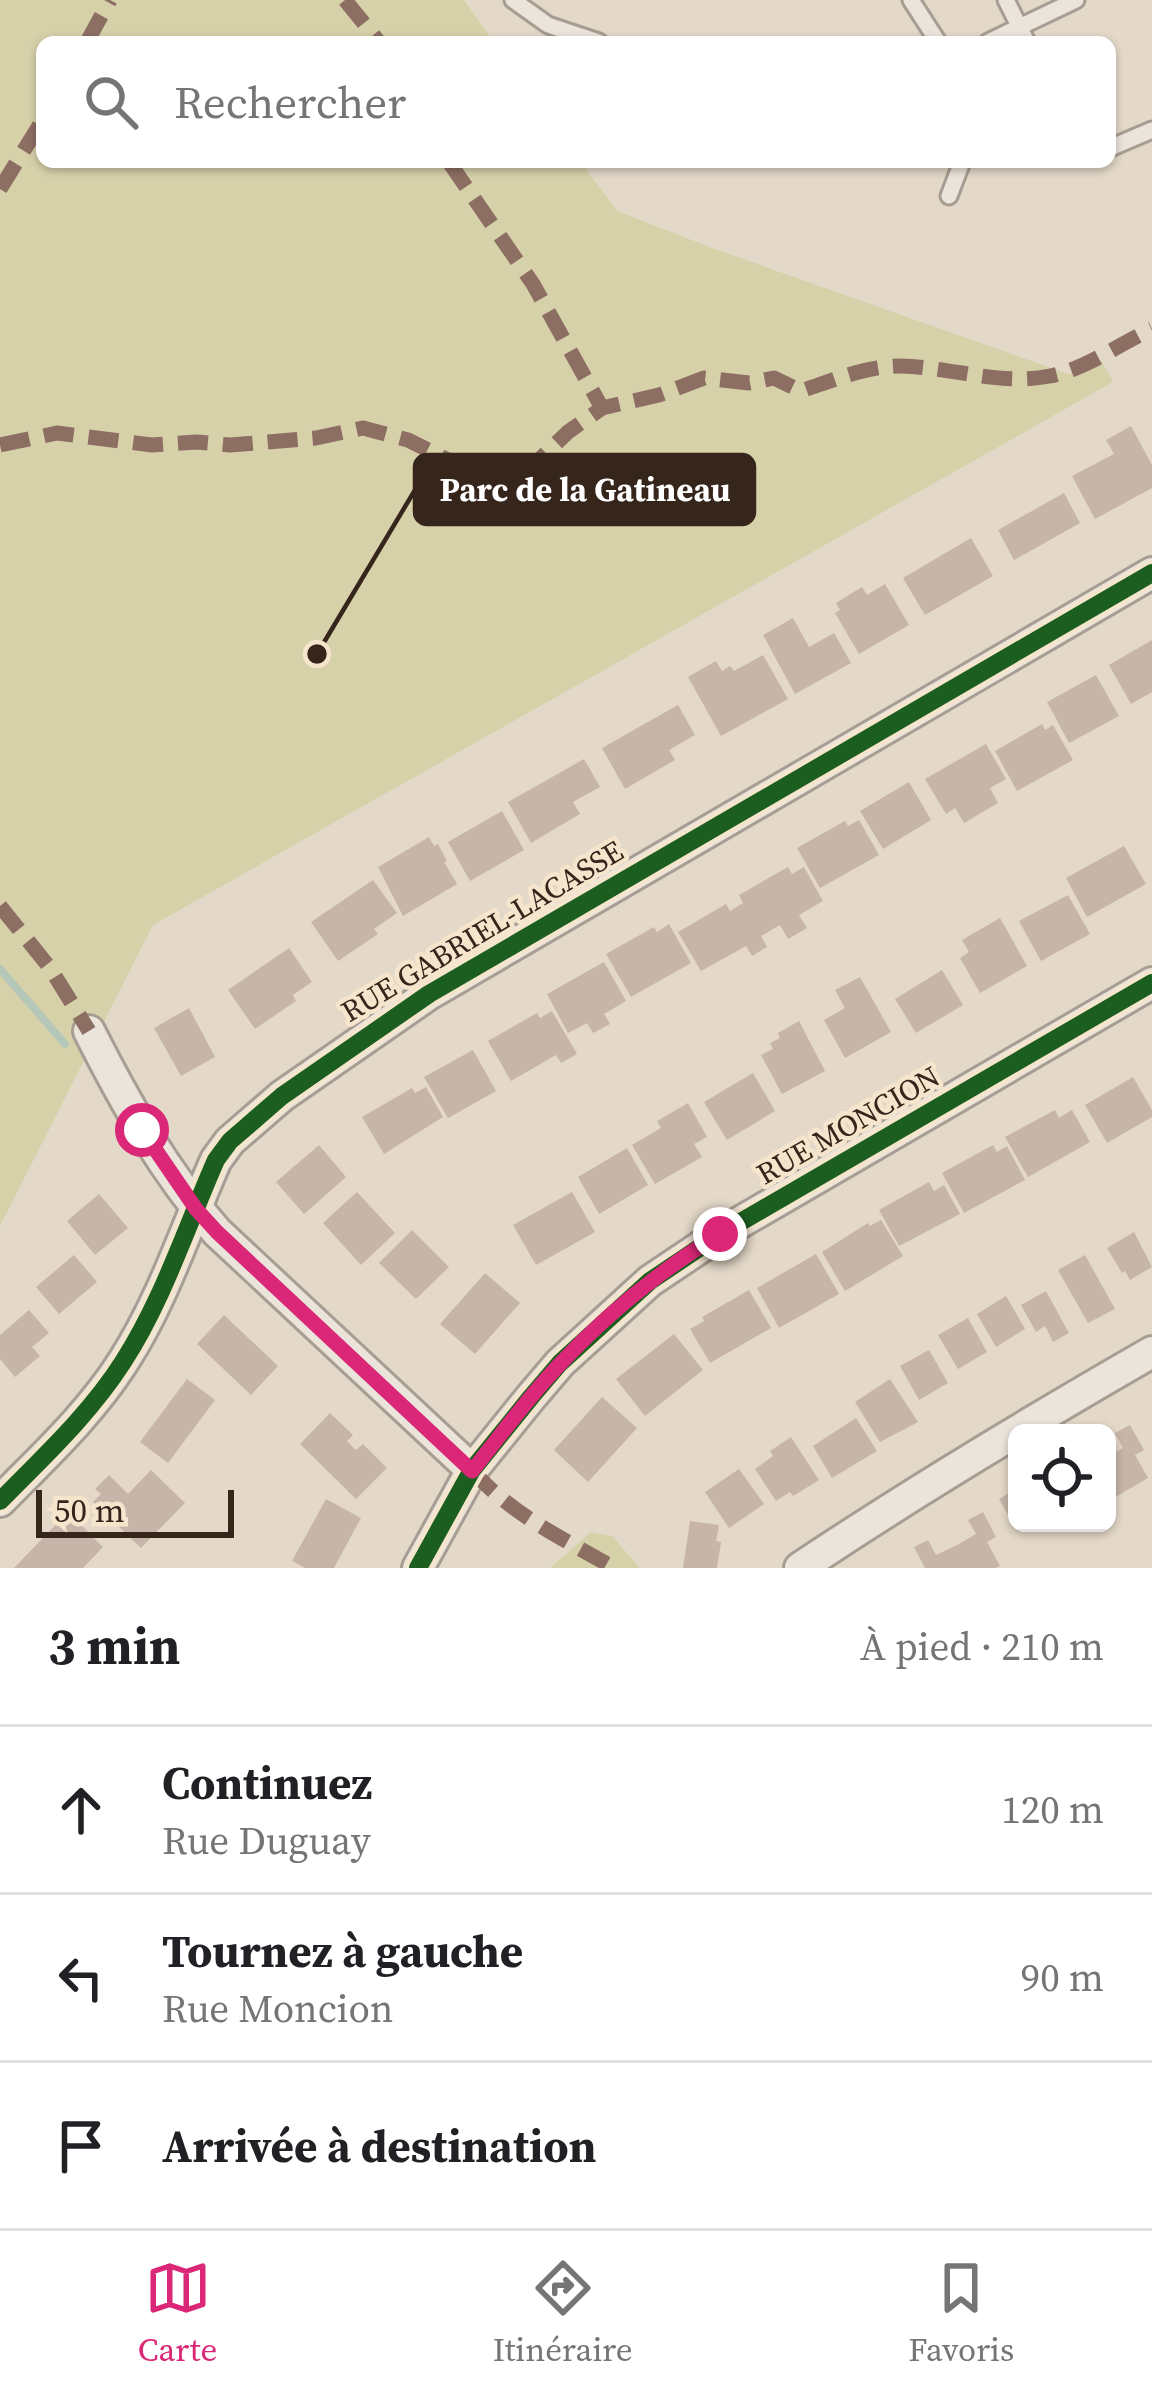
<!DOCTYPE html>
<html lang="fr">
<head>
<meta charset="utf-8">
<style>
	:root { --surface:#fff; --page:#f2f2f2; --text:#202124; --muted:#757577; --line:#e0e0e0; --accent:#db2777 }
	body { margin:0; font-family:"Source Serif 4",serif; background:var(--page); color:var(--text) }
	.controls { position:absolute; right:36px; bottom:36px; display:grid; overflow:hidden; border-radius:18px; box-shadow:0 3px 9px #0004 }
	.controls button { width:108px; height:108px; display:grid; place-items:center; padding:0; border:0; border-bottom:3px solid var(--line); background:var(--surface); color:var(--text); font:60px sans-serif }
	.scale { position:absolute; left:36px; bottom:30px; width:198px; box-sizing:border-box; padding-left:12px; border:6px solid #36251b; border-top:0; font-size:33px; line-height:42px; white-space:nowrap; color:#36251b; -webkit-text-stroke:9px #f6e5cd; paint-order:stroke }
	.stop { position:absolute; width:36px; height:36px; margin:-27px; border:9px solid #db2777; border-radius:50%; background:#fff }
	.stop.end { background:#db2777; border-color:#fff; box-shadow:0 3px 12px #0008 }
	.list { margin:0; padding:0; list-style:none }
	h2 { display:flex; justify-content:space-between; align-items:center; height:156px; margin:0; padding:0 48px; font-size:51px }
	h2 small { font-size:39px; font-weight:400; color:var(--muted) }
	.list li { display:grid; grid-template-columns:78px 1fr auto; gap:36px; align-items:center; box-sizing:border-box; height:168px; padding:0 48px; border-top:3px solid var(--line) }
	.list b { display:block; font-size:45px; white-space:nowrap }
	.list p { margin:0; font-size:39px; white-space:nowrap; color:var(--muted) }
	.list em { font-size:39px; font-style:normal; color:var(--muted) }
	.icon { flex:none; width:66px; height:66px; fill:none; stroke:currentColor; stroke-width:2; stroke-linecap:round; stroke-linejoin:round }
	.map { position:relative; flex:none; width:1152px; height:1568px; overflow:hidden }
	.search { position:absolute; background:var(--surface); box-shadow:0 3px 9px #0004; left:36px; right:36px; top:36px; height:132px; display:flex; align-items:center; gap:30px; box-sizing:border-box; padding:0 42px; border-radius:18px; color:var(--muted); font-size:45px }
	.sheet { height:660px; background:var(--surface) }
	nav { display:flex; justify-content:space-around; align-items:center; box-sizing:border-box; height:168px; border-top:3px solid var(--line); background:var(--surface); font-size:33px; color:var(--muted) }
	nav a { display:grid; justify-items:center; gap:6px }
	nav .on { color:var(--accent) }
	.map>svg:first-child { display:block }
</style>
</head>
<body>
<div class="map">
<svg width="1152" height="1568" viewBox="0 0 1152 1568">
	<rect width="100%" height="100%" fill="#e4d8c8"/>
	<path fill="#d7d1aa" d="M0,0H464L494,42H42V162H581L617,211L715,249L1068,374L1101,360L1113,382L153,925L0,1226Z
		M591,1532L612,1536L640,1568H550Z"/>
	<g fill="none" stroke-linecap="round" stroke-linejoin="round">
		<path stroke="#b5c7b9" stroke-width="8" d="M0,969L65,1044"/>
	</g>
	<path fill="#c7b5a9" d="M1131,426L1152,465V488L1095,519L1072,476L1114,454L1106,440Z
		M1064,493L1080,523L1014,560L998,530Z
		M971,538L993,576L925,615L903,578Z
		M885,584L909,625L859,654L835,613L840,610L836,603L862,587L867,595Z
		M793,618L809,647L834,633L851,663L795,694L763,635Z
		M1152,640V692L1131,704L1109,665Z
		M763,655L788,699L721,736L688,677L716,661L722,671L730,666L734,671Z
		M1096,675L1119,716L1069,743L1047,702Z
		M678,705L695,735L669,750L675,760L625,789L602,748Z
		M1042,724L1045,730L1053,725L1073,760L1017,791L995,751Z
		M986,744L1006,779L990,788L998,803L964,823L955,808L946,814L925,779Z
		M584,759L600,787L573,802L580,814L531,843L508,802Z
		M909,782L931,820L883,849L860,811Z
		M502,811L524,850L470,881L448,842Z
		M859,820L879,855L820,888L797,848L845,821L848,826Z
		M429,837L434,846L438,844L447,861L444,862L457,884L403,916L378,867Z
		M1124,846L1146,884L1087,917L1066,878Z
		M788,867L792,874L804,867L823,901L799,915L807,928L788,939L780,925L761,936L767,947L752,956L746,946L701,971L678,932L726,904L730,911L743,903L739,895Z
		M373,880L397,913L374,929L378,934L338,961L311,922Z
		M1068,895L1090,934L1041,961L1019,921Z
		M1000,918L1027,966L980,993L960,958L969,952L962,940Z
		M669,924L691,963L631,997L606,954L654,927L657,932Z
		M289,948L312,982L293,995L296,1001L255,1029L228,990Z
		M604,962L626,1001L604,1014L610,1024L593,1033L587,1023L568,1033L547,994Z
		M942,970L963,1005L916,1033L895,999Z
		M860,977L891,1032L845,1058L824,1020L845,1008L835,990Z
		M189,1008L215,1057L181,1076L154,1028Z
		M552,1011L577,1054L561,1063L556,1055L511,1081L488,1041L537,1013L540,1018Z
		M799,1021L825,1071L782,1094L761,1055L773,1049L770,1043L780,1038L778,1033Z
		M473,1050L496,1091L448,1118L424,1077Z
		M753,1073L775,1111L727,1140L704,1102Z
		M1133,1077L1152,1110V1117L1107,1143L1085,1105Z
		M426,1087L443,1117L384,1154L362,1117L412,1088L415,1093Z
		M688,1103L707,1137L694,1144L702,1157L655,1184L632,1145L661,1128L657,1121Z
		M1055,1110L1059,1118L1072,1110L1090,1142L1028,1177L1005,1137Z
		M319,1145L346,1177L304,1214L276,1182Z
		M993,1145L997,1152L1007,1146L1025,1180L964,1213L942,1173Z
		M627,1148L648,1185L599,1214L578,1177Z
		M929,1182L934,1191L944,1185L960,1214L899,1246L879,1210Z
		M357,1192L395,1233L361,1265L323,1223Z
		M572,1192L595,1232L536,1265L513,1225Z
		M99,1194L128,1228L95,1255L67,1221Z
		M881,1220L903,1256L845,1291L822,1252L868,1223L870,1226Z
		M412,1230L449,1267L416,1299L379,1263Z
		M1134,1232L1152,1267L1130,1280L1125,1271L1122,1273L1107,1248Z
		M816,1254L839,1294L779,1328L757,1288Z
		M74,1255L97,1282L59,1314L36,1287Z
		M1085,1255L1115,1309L1088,1323L1058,1270Z
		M485,1273L520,1303L475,1354L440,1324Z
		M749,1290L771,1328L710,1363L690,1329L704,1321L702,1317Z
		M1046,1291L1069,1333L1053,1342L1045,1326L1036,1332L1021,1305Z
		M1006,1296L1025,1329L996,1347L977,1314Z
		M29,1310L49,1333L32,1347L40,1356L15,1377L0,1359V1335Z
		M224,1315L278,1366L251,1395L197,1344Z
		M968,1318L987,1352L958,1369L938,1335Z
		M674,1334L703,1370L645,1416L616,1379Z
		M929,1350L948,1383L919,1400L900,1366Z
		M187,1379L215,1400L168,1463L140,1442Z
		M890,1379L918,1422L880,1442L855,1402Z
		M602,1397L637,1428L588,1482L554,1450Z
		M330,1413L353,1435L347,1441L356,1450L363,1444L387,1468L356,1499L300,1444Z
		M856,1418L877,1451L832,1478L813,1446Z
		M1130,1425L1144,1450L1135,1455L1148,1478L1107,1502V1457L1123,1448L1115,1433Z
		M791,1437L819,1480L793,1496L790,1492L776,1501L755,1469L773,1456L770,1451Z
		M739,1469L764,1504L729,1528L705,1492Z
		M151,1470L185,1503L141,1548L93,1502L101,1494L95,1489L109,1475L128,1494Z
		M1017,1488V1523H1034L1018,1532L999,1499Z
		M326,1499L361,1518L334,1568H305L292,1561Z
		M68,1512L103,1547L83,1568H14Z
		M983,1512L996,1537L987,1542L1000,1566L995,1568H925L914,1547L928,1540L936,1555L957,1545L976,1534L968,1520Z
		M690,1521L719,1525L716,1541L721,1542L717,1568H683Z"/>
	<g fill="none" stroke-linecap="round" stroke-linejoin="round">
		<defs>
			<path id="service" d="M513,0L548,25L599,42
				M911,0L938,42
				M1006,0L1027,42
				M988,42L1076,0
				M1110,148L1152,130
				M949,196L962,162"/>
			<path id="minor" d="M89,1031C125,1102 164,1172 217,1232L472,1470
				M0,1501C43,1457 89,1415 123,1362C163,1300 186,1228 216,1160L230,1141L282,1096L429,994L1152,573
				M418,1568L472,1470L531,1397L560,1363L650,1281L720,1234L1152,983
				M800,1568C915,1491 1032,1421 1152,1352"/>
		</defs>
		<use href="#service" stroke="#a89d92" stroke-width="21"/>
		<use href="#minor" stroke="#a89d92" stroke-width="36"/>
		<use href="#service" stroke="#ebe4db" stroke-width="15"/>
		<use href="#minor" stroke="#ebe4db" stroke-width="30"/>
		<path stroke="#8d6e63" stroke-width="15" stroke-dasharray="30 15" stroke-linecap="butt" d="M345,0L379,42
			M87,42L110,0
			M449,162L533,284L602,408
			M0,189L42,121
			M0,445L57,433L152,445L197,442L230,445L316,438L363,428L408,440L468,470L518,480L568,432L602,408L659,395L704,378L749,383L774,378L801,391C834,380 866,366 901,366C951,367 1000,386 1050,376C1086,369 1119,344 1152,329
			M0,906L50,968L89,1031
			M472,1470C510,1514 564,1539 614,1568"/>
		<defs>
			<path id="cycleway" d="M0,1501C43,1457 89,1415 123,1362C163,1300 186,1228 216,1160L230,1141L282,1096L429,994L1152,573
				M418,1568L472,1470L531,1397L560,1363L650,1281L720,1234L1152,983"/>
		</defs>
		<use href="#cycleway" stroke="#f6e5cd" stroke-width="26"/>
		<use href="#cycleway" stroke="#1b5e20" stroke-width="18"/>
	</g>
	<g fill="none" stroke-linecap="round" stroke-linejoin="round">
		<path stroke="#db2777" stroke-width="15" d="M142,1130L196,1209L217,1232L472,1471C501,1435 529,1396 561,1363C608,1313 661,1270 720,1234"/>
	</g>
	<g text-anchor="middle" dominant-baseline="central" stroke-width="9" stroke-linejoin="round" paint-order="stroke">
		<g font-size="30" fill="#36251b" stroke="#f6e5cd">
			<text transform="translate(482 931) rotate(-31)">RUE GABRIEL-LACASSE</text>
			<text transform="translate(848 1125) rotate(-30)">RUE MONCION</text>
		</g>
	</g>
	<path fill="none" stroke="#36251b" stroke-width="4.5" d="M317 654L415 490"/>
	<circle fill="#36251b" stroke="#f6e5cd" stroke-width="4.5" cx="317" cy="654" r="12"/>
	<rect fill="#36251b" stroke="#36251b" stroke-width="4.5" x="415" y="455" width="339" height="69" rx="12"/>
	<g font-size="33" text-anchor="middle" font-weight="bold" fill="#fff">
		<text x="585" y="501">Parc de la Gatineau</text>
	</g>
</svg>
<div class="controls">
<button><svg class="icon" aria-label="locate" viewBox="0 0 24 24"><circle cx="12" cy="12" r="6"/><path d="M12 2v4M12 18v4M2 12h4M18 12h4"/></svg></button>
</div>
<div class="scale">50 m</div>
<div class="stop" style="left:142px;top:1130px"></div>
<div class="stop end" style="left:720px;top:1234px"></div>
<div class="search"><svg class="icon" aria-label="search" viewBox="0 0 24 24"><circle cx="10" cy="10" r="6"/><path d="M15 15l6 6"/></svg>Rechercher</div>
</div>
<section class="sheet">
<h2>3 min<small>À pied · 210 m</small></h2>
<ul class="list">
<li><svg class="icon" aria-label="ahead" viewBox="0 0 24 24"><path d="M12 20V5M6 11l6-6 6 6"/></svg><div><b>Continuez</b><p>Rue Duguay</p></div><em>120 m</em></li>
<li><svg class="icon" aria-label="left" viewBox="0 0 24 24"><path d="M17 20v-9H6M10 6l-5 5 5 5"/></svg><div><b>Tournez à gauche</b><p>Rue Moncion</p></div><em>90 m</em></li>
<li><svg class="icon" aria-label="arrive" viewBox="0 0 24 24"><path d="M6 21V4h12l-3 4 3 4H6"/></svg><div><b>Arrivée à destination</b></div></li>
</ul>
</section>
<nav>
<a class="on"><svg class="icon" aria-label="map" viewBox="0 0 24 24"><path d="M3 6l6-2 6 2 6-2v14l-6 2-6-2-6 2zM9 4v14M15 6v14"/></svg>Carte</a>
<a><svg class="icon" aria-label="directions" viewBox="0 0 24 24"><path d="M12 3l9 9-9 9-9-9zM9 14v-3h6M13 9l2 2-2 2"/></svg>Itinéraire</a>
<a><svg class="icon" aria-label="saved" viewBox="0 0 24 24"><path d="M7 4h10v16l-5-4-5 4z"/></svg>Favoris</a>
</nav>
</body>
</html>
